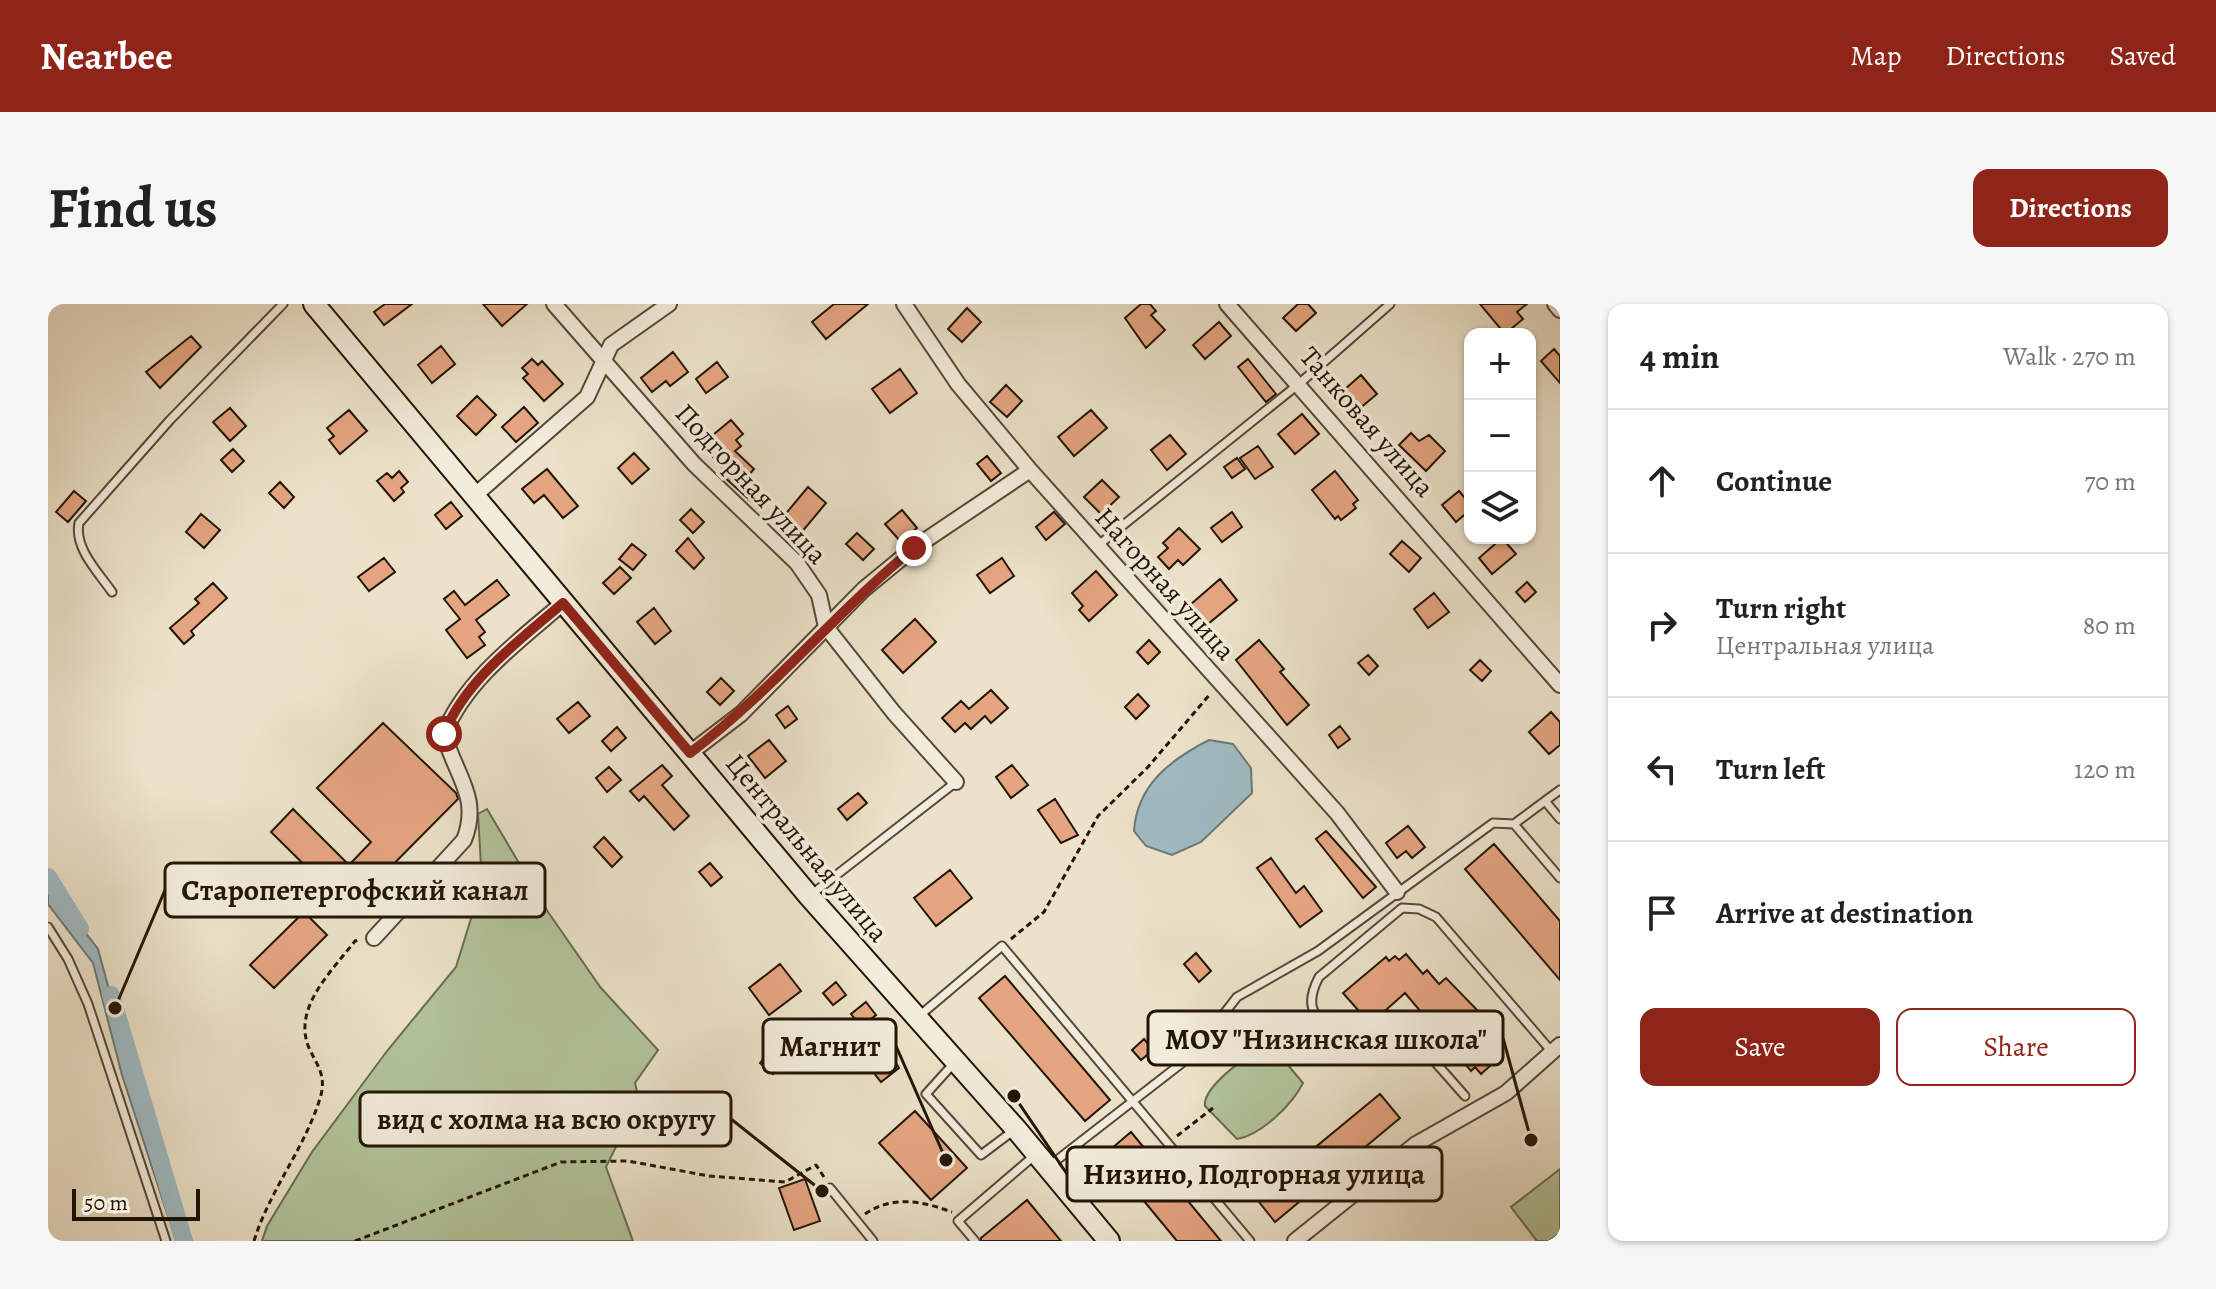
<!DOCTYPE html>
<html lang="en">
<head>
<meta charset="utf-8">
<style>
	:root { --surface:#fff; --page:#f6f6f6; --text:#222; --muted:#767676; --line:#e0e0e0; --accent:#8f2418 }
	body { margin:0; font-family:Alegreya,serif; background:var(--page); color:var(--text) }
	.controls { position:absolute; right:24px; top:24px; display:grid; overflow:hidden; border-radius:16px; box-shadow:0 2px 6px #0004 }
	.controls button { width:72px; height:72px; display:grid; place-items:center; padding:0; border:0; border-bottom:2px solid var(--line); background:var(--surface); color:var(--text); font:40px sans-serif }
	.scale { position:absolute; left:24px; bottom:20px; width:128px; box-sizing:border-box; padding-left:8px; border:4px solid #231506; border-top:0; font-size:22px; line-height:28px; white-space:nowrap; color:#231506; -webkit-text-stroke:6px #f2ecdc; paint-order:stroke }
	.stop { position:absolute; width:24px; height:24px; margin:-18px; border:6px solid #8f2418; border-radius:50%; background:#fff }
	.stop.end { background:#8f2418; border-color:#fff; box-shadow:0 2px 8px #0008 }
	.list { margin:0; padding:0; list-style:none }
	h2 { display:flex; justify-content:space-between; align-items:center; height:104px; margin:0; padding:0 32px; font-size:34px }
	h2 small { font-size:26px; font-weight:400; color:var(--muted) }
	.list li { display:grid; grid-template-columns:52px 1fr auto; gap:24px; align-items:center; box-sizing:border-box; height:144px; padding:0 32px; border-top:2px solid var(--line) }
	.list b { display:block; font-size:30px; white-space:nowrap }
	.list p { margin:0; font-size:26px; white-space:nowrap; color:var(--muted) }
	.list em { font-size:26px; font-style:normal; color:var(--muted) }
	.actions { display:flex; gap:16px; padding:24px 32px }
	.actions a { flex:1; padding:18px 0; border:2px solid var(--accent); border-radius:16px; text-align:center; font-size:28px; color:var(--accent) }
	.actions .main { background:var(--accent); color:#fff }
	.icon { flex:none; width:44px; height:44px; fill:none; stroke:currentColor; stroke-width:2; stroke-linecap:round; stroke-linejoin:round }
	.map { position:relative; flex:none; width:1512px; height:937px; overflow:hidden; border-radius:16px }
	header { display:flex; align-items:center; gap:48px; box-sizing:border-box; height:112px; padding:0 40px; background:var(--accent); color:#fff }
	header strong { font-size:38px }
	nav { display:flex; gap:44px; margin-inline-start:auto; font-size:28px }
	.intro { display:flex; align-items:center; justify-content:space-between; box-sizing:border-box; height:192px; padding:0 48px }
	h1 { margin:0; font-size:56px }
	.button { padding:20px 36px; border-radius:16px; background:var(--accent); color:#fff; font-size:28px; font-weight:700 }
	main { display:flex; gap:48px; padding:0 48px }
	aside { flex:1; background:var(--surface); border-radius:16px; box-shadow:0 2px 6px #0004 }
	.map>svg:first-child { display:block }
</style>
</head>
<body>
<header>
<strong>Nearbee</strong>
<nav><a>Map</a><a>Directions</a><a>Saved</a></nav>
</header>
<div class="intro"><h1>Find us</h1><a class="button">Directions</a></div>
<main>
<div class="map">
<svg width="1512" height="937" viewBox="0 0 1512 937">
	<rect width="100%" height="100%" fill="#ebe2c9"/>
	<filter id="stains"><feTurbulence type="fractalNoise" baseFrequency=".0025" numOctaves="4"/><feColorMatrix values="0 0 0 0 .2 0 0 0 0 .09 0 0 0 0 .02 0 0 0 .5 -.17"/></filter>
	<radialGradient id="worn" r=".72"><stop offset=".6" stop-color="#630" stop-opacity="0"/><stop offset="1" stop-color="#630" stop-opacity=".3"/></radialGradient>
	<path fill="#b2c49b" stroke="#6a6c50" stroke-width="2" d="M439,505L500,608L553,684L610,746L587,779L591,796L558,863L585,937H214L219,922L264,848L339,747L408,663L434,579L430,510Z
		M1223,741L1255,779C1244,801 1213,831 1189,835L1157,802C1154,783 1205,745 1223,741Z
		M1512,865V929L1501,937H1489L1463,903Z"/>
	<path fill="#9fbac2" stroke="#6d7877" stroke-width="2" d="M1161,436L1185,440L1203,464L1204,489L1153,538L1124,551L1098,542L1086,527C1089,481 1122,456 1161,436Z
		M0,580L50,645L89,789L137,937H128L74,771L45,659L0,600Z"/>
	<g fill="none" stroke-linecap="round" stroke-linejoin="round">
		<path stroke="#9fbac2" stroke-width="18" d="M0,573L32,625
			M63,691L136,937"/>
	</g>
	<path fill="#e5a581" stroke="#231506" stroke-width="2" d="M337,0H364L336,21L326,8Z
		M435,0H479L454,22Z
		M786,0H820L778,35L764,18Z
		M1093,0H1102L1108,7L1103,11L1117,26L1098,44L1077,14Z
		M1250,0H1260L1268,9L1248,27L1235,14Z
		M1432,0H1479L1469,8L1475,15L1457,30Z
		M919,4L933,18L914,38L900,25Z
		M1171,18L1183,32L1157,55L1145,41Z
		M143,32L153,43L112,84L98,68Z
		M393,42L407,60L384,79L370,61Z
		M1506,45L1512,52V79L1493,57Z
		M625,48L640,68L622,82L618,77L604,88L593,74Z
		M484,55L490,61L494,57L515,80L496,97L475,74L480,70L474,64Z
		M1200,55L1228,90L1218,98L1190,63Z
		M669,58L680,73L658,89L648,75Z
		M852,65L869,89L842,109L824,85Z
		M1313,71L1329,90L1305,110L1289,92Z
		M958,81L974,97L959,113L942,98Z
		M429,92L448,111L428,131L409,112Z
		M476,103L490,119L468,138L454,123Z
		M182,104L198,122L182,137L165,118Z
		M301,106L319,127L292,150L281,136L286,132L279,124Z
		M1043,106L1059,124L1026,152L1010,133Z
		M1254,110L1271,130L1247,150L1230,130Z
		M683,116L695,130L688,136L693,142L687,147L706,165L699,173L713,186L703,197L674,171L677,167L654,140Z
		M1363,129L1371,137L1381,131L1397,147L1378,167L1351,141Z
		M1122,131L1138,150L1119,166L1103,146Z
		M1210,142L1225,163L1207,175L1192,154Z
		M185,145L196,157L184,168L173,156Z
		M586,149L601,165L584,180L570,164Z
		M939,152L953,169L943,177L929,160Z
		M1189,154L1197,165L1184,174L1176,163Z
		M499,165L530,202L515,214L496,191L486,199L474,185Z
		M351,167L360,178L353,184L356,188L346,197L329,177L339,169L344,174Z
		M1287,167L1310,196L1305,200L1308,204L1293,216L1290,212L1287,215L1264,186Z
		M1054,176L1071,193L1053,210L1036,193Z
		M232,178L246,193L236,204L221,189Z
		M760,183L778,199L753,229L735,213Z
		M26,187L38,197L20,218L8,208Z
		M1411,187L1422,200V206L1408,218L1394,201Z
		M403,198L414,212L398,225L387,211Z
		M643,205L656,218L645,229L632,216Z
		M854,206L869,224L853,238L837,220Z
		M1006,208L1017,220L998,236L988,223Z
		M1184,208L1194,223L1174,238L1163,224Z
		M153,210L172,226L156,244L138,228Z
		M1131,224L1152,245L1135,261L1130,256L1121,265L1110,253L1120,244L1115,239Z
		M809,229L826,245L815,256L798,240Z
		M640,234L656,254L646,265L628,247Z
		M1454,234L1468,250L1444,270L1431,254Z
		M1354,237L1373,254L1361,268L1342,250Z
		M584,240L598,251L585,266L571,255Z
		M336,254L347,268L321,287L310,273Z
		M954,254L966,272L942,289L929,271Z
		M572,263L583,274L566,290L555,279Z
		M1048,267L1069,291L1041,317L1031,306L1035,302L1024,289Z
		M1172,275L1189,296L1160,320L1143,300Z
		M449,276L461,291L428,316L437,328L431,333L437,341L419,354L398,326L412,315L396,295L406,287L417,301Z
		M1479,278L1488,288L1477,298L1468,288Z
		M165,279L179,294L143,327L146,331L136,340L122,324L151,299L147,295Z
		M1386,289L1401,308L1380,324L1366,305Z
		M606,304L623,327L607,340L589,318Z
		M867,315L888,338L855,369L834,346Z
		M1101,336L1112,348L1100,360L1089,348Z
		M1211,336L1236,365L1232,368L1261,401L1239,421L1188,356Z
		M1320,351L1330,362L1321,371L1310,359Z
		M1432,356L1443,367L1434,377L1422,366Z
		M673,374L686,387L672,401L659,388Z
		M943,386L960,404L943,419L937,412L923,425L917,419L907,428L894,414L913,397L921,405Z
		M1090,390L1101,402L1088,415L1077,403Z
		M530,398L542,412L521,429L509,415Z
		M740,402L749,415L737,424L728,411Z
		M1503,408L1512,418V441L1501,450L1481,428Z
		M335,419L408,489L410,495L301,605L223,528L245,505L301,561L323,538L269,484Z
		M1292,422L1302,435L1290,444L1281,431Z
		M569,423L578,434L563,447L554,437Z
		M721,436L738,457L717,474L700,452Z
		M614,461L624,472L614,481L641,512L626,526L596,492L591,497L582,487Z
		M964,461L980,481L963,494L948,473Z
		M561,463L573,476L559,488L548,474Z
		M810,489L819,499L799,516L790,505Z
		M1007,495L1030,531L1013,539L990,506Z
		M1360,522L1377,543L1364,554L1358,547L1349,554L1338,539Z
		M1278,527L1328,583L1315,594L1268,535Z
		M556,533L574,553L564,563L546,543Z
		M1446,540L1512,617V676L1417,565Z
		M1223,554L1248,589L1256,582L1274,607L1252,623L1209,564Z
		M662,559L674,573L663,582L651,568Z
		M902,566L924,594L888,622L866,594Z
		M256,608L279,631L226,684L202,661Z
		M1148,649L1163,667L1151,678L1136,660Z
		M1358,650L1375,670L1379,666L1391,680L1398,674L1434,711L1431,713L1454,740L1446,747L1452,753L1433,770L1427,763L1423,767L1357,689L1329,714L1324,708L1317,714L1295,689L1338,653L1341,657L1347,652L1351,656Z
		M732,660L753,687L721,711L701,684Z
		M957,672L1062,796L1037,817L931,694Z
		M788,678L798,691L785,701L775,689Z
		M818,698L828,711L813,723L803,710Z
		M833,733L851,764L833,778L811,750Z
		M1096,735L1105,746L1093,756L1084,746Z
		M721,747L735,758L725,770L712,759Z
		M1332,790L1352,814L1227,918L1207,893Z
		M867,807L919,864L883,896L831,839Z
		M1083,828L1173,937H1129L1057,850Z
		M757,875L772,917L746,926L731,884Z
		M979,896L1013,937H933V934Z"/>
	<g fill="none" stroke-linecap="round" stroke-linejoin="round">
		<defs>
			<path id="lane" d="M1048,243L1252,79L1342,0
				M64,288C50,268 26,244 31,219L122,116L235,0
				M1497,497L1512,486
				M1466,520L1497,497L1512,515
				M764,590L908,478
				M0,623L20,655L40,700L118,937
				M870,713L954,642L1202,937
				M906,759L878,790L933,851L965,827
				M1417,792L1365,733C1331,725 1237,738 1271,673L1354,604L1371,605L1388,613L1504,748
				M1000,863L1143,752L1189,693L1270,647L1445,519L1466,520L1512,574
				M782,884L825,937
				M927,937L910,917L987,851"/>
			<path id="street" d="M506,0L646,160L749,259L771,291L778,323L846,409L908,478
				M856,0L910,80L982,166L1289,509L1349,588
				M1179,0L1512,381
				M1507,0L1512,6
				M425,193L539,93L563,41L621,0
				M642,449L693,410L816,285L866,244L982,166
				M326,634L416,536C433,493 407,471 396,430C417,376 472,336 515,299
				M1247,937L1368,840L1458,789L1512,741"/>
			<path id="secondary" d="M266,0L761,592L968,825L1061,937"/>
		</defs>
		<use href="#lane" stroke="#554837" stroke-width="11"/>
		<use href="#street" stroke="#554837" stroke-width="18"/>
		<use href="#secondary" stroke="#231506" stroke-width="24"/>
		<path stroke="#231506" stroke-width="3" stroke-dasharray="6 4" stroke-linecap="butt" d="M963,635L996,608L1050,512L1100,463L1163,389
			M1129,832L1165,804
			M817,910C845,891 874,897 904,908
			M206,937C222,885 258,843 273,791C278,771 269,761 261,744C244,704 284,667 307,637L311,636
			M307,937L513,858L580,857L661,872L737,878L768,861L776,873"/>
		<use href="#lane" stroke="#f2ecdc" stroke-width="7"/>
		<use href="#street" stroke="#f2ecdc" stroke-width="14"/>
		<use href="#secondary" stroke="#f2ecdc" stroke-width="20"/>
	</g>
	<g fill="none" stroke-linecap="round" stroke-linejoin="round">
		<path stroke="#8f2418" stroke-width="10" d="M396,430C417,376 472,336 515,299L642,449C724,387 787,309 866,244"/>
	</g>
	<g text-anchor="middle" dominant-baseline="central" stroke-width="7" stroke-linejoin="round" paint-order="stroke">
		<g font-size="28" fill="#231506" stroke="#f2ecdc">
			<text transform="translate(1319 118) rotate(49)">Танковая улица</text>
			<text transform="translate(703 180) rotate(47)">Подгорная улица</text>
			<text transform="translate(1117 280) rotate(48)">Нагорная улица</text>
			<text transform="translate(759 544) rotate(50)">Центральная улица</text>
		</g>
	</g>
	<path fill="none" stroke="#231506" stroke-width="3" d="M67 704L117 586M1483 836L1455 734M898 856L848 742M774 887L683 815M966 792L1019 870"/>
	<g fill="#231506" stroke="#f2ecdc" stroke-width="3">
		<circle cx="67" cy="704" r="8"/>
		<circle cx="1483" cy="836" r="8"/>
		<circle cx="898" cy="856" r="8"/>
		<circle cx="774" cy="887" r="8"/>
		<circle cx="966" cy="792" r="8"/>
	</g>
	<g fill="#f2ecdc" stroke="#231506" stroke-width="3">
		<rect x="117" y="559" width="380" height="54" rx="8"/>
		<rect x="1100" y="707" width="355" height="54" rx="8"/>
		<rect x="715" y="715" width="133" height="54" rx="8"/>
		<rect x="312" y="788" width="371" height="54" rx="8"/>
		<rect x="1019" y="843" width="375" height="54" rx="8"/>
	</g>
	<g font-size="30" text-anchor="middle" font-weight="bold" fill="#231506">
		<text x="307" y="596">Старопетергофский канал</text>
		<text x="1278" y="745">МОУ "Низинская школа"</text>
		<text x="782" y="752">Магнит</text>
		<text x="498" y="825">вид с холма на всю округу</text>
		<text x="1206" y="880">Низино, Подгорная улица</text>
	</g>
	<rect width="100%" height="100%" filter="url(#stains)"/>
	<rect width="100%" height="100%" fill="url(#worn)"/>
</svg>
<div class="controls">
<button>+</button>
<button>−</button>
<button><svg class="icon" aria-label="layers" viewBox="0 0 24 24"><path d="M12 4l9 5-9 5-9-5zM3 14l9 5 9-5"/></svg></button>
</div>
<div class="scale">50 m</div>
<div class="stop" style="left:396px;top:430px"></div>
<div class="stop end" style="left:866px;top:244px"></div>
</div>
<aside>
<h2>4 min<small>Walk · 270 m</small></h2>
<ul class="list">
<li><svg class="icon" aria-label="ahead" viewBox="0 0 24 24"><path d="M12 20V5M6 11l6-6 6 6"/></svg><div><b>Continue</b></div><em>70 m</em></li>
<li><svg class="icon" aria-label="right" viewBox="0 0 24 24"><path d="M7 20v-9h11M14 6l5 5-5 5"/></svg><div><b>Turn right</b><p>Центральная улица</p></div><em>80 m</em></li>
<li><svg class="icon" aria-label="left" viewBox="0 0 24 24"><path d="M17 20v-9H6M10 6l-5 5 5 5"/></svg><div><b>Turn left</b></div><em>120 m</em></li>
<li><svg class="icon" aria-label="arrive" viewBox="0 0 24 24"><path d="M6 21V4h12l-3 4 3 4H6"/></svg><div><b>Arrive at destination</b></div></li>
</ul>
<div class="actions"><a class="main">Save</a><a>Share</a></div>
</aside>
</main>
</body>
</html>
